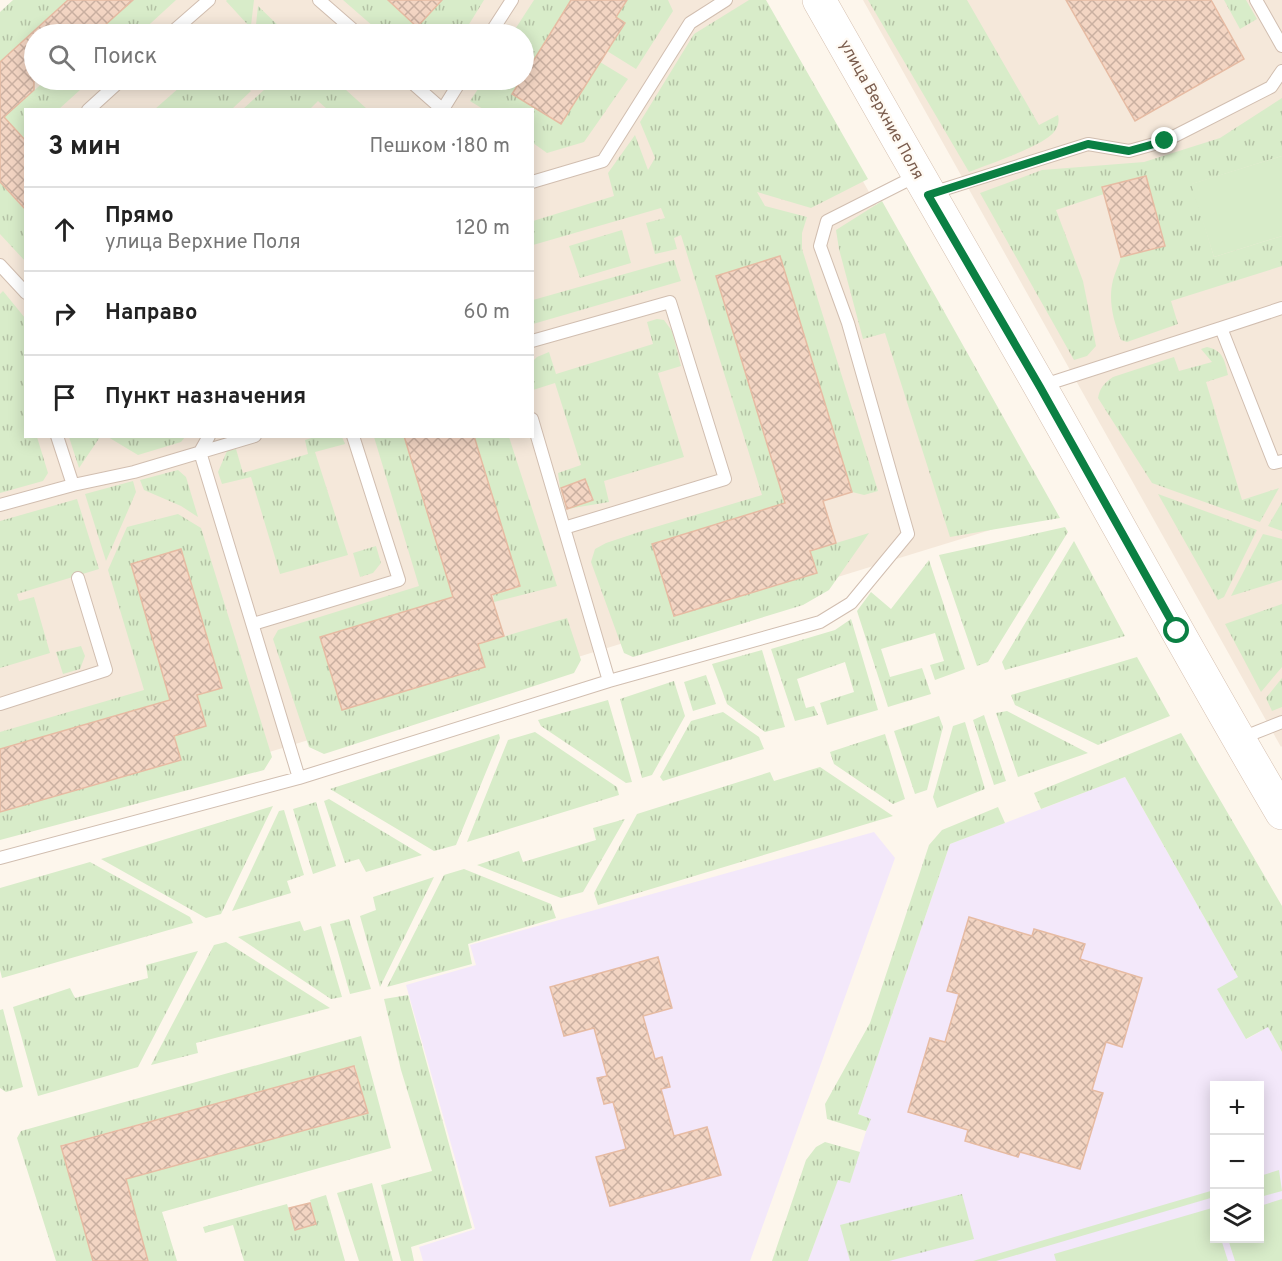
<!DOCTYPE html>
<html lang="ru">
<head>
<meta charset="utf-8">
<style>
	:root { --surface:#fff; --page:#f6f6f6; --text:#222; --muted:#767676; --line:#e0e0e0 }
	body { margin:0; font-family:Overpass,sans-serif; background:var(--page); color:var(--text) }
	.controls { position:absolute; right:18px; bottom:18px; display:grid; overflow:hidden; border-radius:0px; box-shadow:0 3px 15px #0003 }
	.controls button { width:54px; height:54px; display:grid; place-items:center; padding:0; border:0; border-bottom:2px solid var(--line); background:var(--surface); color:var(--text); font:30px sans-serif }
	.stop { position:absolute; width:18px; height:18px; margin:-14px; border:4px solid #0b8043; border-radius:50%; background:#fff }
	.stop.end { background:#0b8043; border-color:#fff; box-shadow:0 2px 6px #0008 }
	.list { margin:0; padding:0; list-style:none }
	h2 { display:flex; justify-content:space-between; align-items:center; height:78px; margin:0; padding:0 24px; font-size:26px }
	h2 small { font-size:20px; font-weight:400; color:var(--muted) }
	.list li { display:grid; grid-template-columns:39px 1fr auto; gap:18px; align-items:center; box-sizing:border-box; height:84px; padding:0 24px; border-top:2px solid var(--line) }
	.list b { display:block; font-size:22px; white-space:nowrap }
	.list p { margin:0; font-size:20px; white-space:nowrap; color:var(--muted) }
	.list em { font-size:20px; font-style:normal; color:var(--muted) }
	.icon { flex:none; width:33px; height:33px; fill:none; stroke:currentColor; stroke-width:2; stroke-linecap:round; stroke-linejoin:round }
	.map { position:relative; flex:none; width:1282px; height:1261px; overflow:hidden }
	.search { position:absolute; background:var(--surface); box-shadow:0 3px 15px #0003; left:24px; top:24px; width:510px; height:66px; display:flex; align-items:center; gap:15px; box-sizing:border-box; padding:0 21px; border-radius:33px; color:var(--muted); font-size:22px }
	.panel { position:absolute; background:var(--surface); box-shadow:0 3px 15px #0003; left:24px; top:108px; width:510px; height:330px; border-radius:0px }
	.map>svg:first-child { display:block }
</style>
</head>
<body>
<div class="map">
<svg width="1282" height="1261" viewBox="0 0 1282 1261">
	<defs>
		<pattern id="grass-tufts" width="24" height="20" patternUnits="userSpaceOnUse" patternTransform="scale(1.5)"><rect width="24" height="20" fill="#d8ecc9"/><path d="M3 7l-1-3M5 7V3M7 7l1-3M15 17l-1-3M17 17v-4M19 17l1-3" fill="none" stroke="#b4c2a5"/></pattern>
		<pattern id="building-cross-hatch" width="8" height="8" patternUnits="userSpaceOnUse" patternTransform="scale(1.5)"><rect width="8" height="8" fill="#f3d5c3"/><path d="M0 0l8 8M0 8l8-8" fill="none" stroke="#cab0a1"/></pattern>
	</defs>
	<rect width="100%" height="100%" fill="#fdf6ec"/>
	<path fill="#f5e8da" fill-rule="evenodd" d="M19,0H761L1049,512L0,835V17ZM34,34H524V80H34ZM26,110H532V436H26Z
		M863,0H1282V746L1281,747Z"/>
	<path fill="#f3e8fa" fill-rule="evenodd" d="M1125,777L1238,977L1247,1039L1268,1027L1282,1052V1261H808L838,1179L850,1182L870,1119L858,1114L950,844ZM1214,1086H1260V1238H1214Z
		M874,832L895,858L750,1261H423L419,1247L475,1229L406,985L476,965L470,945Z"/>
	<path fill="url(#grass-tufts)" d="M13,0H68L0,62V12Z
		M133,0H176L139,34H95Z
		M227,0H254L250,34H238L248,25L226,1Z
		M343,0H388L417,27L442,0H484L463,34H382Z
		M534,0H571L524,76V34H512Z
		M618,0H668L673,11L636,69L607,51L616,17L623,5Z
		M749,0H766L868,179L811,208L757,192L765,206L807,217L802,233V249L878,491L864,495L852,492L780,257L716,276L785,503L652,544L674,616L816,573L810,551L869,533L829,590L803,605L633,657L624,653L591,562L595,549L606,543L642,531L762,495L681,235L674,238L677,249L655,254L646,223L665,218L661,208L533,245V221L614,196L608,173L635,135L648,170L655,158L640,122L694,34Z
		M868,0H967L1039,125L1058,115C1060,122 1057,130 1051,135C1037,148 989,164 969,172Z
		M1224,0H1246L1257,19L1240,29Z
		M258,6L287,34H255Z
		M600,62L628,79L584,142L547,153L533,143L532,110L483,109L470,101L484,80H521L513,94L561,124Z
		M46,80H91L59,109L26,110L25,141L4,117Z
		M188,80H240L251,91L232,109H155Z
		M275,80H335L367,109H327L318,101L310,109H243Z
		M1282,98V156L1192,184L1214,257L1282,236V266L1171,301L1178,324L1127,342L1121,340C1113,320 1108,300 1113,280C1115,272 1119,265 1121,257L1164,246L1146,176L1103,187L1104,194L1056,210L1083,281L1096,346L1087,356L1074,360L980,193L1042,170L1144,162L1220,138Z
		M0,182L25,210V261L0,234Z
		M882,201L1060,518L950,537L885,333L863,339L839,249L836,230Z
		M622,230L631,263L580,278L569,246Z
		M674,260L681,281L533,324V300Z
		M3,291L25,318L26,436L37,437L48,473L43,481L0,493V294Z
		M657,319L664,320L672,331L681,366L658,373L684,457L604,481L609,502L567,509L593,499L585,479L560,488L558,473L581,465L555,383L533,390V361L537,357L549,352L556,374L653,344L647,322Z
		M1207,347C1223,350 1225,361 1228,375L1206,382L1242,500L1279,488L1260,522L1152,483L1098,398C1100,388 1104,383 1113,377L1174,357L1179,371L1212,362L1201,349Z
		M318,436L342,437L345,444L315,452L348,555L280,574L251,477L222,484L218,472L227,451L236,449L243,473L308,454L305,440Z
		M69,437H100L79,468Z
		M108,437H185L181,442L138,455Z
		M374,437H404L453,597L320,637L342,710L484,667L478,644L567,618L581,660L574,673L324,754L309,747L273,639L278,630L419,586Z
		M474,437H509L557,586L494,602Z
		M178,470L186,477L198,517L181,506L144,490L140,480Z
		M133,481L136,492L106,561L85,494Z
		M1158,494L1257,530L1224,597L1218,600Z
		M77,499L99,569L17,594L19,601L34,597L50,653L0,668V521Z
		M1282,502V531L1268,526Z
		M178,514L201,528L272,757L264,770L0,840V812L181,760L174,736L206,726L197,695L222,687L181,549L131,564L170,700L0,749V732L144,690L108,570L127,527Z
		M1065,527L1068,532L988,662L977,666L939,555Z
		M1263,534L1282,539V580L1231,596Z
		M1074,541L1125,636L1005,670L1002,662Z
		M376,546L381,563L373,573L360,577L353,553Z
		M929,560L965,669L935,680L930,665L944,661L935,633L881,649L890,677L922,668L931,694L888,707L857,611L871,592L891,609Z
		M1282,604V667L1261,692L1225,624Z
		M851,619L878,710L827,725L820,703L854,692L845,662L797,679L806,708L814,706L818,715L795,721L771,649L835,630Z
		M81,646L85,656L80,669L63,674L56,652Z
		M762,650L785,727L765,732L727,704L712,664Z
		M1137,657L1170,716L1098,745L1015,705L1011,695Z
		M706,675L716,704L693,711L684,682Z
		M1282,678V707L1272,711L1266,698Z
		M674,681L685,716L652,775L642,778L620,699Z
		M608,700L632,782L626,783L541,726L538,720Z
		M1007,711L1088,753L1018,777L996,713Z
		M723,712L759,737L764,749L663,781L660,777L691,721Z
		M984,715L1006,781L994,785L973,720Z
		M939,716L943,727L927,790L915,794L894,731Z
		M965,722L985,789L937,808L933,797L953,726Z
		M535,732L617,787L619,795L467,842L508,740Z
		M1181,733L1282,906V1052L1268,1027L1246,1039L1217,989L1238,977L1125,777L1041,809L1034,793Z
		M499,734L500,738L456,845L434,851L330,789Z
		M885,734L905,799L893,804L834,764L830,752Z
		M820,767L893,816L598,905L594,893L637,814L770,772L774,781Z
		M329,799L422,855L366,872L359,859L345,863L324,801Z
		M316,802L336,866L313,874L293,809Z
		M273,806L221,914L206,918L101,859Z
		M998,807L1005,823L950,844L858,1114L871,1119L866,1131L827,1119L825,1104L870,1023L929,845L942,830Z
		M284,810L304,875L287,881L291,893L232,911L279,811Z
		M625,819L583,892L561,898L477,865L519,851L523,862L596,840L593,828Z
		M90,862L190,917L193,923L2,978L0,970V888Z
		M464,869L551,904L556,918L468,944L472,964L387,987L444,875Z
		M434,877L380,987L360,916L376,910L373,897Z
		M349,919L371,989L350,994L330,924Z
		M300,921L304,931L321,926L342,997L331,999L238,937Z
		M226,942L330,1008L196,1043L198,1053L151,1065L214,945Z
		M198,951L138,1067L38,1096L13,1007L70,988L75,998L148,978L146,965Z
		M408,995L472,1228L411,1247L414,1261H401L381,1185L432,1171L401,1070L384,999Z
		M3,1009L23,1087L6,1092L0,1088V1010Z
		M361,1036L391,1148L162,1212L177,1261H148L126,1179L367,1113L355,1066L62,1145L93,1261H56L17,1138L21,1131Z
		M825,1142L860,1152L850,1183L838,1180L808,1261H772L806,1160L816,1147Z
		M372,1183L393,1261H359L337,1193Z
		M962,1194L974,1239L889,1261H850L840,1225Z
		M326,1195L345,1261H244L233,1225L205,1233L203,1227L287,1204L295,1230L316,1224L310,1200Z"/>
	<path fill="#d8ecc9" d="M1282,156V236L1214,257L1191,184Z
		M1279,1170L1282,1191L1260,1197V1176Z
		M1214,1190V1197L996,1261H973Z
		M1282,1199V1261H1235L1228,1239L1260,1238V1206Z
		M1212,1208L1214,1217V1238L1221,1239L1228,1261H1056L1054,1254Z"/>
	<path fill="url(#building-cross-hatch)" stroke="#e6bba3" stroke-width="1.5" d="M68,0H133L95,34H34V90L4,117L26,141V210L0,182V62Z
		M388,0H442L417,27Z
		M571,0H627L616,17L625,23L561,124L512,94L521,80H524V76Z
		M1066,0H1211L1244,59L1135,121Z
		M1146,176L1165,246L1121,257L1102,187Z
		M780,256L852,492L823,501L836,543L810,551L817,573L674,616L652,544L785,503L716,276Z
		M404,436H474L520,586L491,595L504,636L478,644L485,667L342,710L320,637L453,597Z
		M585,479L593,500L567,509L561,488Z
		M181,549L222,688L197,695L206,726L174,736L181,760L0,812V749L170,700L131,564Z
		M969,917L1032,936L1034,929L1085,944L1080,959L1142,978L1122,1047L1106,1042L1092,1090L1103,1093L1080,1169L1020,1152L1018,1157L965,1141L968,1130L908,1112L930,1038L945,1042L959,994L947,991Z
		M658,957L672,1008L643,1016L655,1059L662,1057L670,1087L661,1089L674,1136L707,1127L721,1175L610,1206L596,1157L626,1149L613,1102L604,1104L597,1078L607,1076L594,1028L564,1036L550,987Z
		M354,1066L368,1113L126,1179L148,1261H93L61,1146Z
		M310,1203L316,1224L295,1230L289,1208Z"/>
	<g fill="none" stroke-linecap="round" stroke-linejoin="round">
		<defs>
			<path id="lane" d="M319,0L358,34
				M1256,0L1282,46
				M170,34L209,0
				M490,34L512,0
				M409,80L443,110
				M443,109L461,80
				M88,110L121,80
				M532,182L603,161L690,23L726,0
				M932,193L1088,144L1129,151L1165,141L1271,87L1282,71
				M0,265L26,293
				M1221,328L1282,308
				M532,341L670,302L725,479L564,528
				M1041,386L1221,328L1274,463L1282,461
				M532,419L609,681
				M57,436L73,485
				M209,436L200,452L299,778
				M0,505L73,485L134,472L255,436
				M253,624L399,580L353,436
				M0,704L106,670L78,578
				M1239,739L1282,722
				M0,858L299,778L609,681L820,622L851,603L908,534L848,323L820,246L827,221L916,176"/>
			<path id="secondary" d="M819,0C892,130 967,258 1041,388C1121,529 1199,673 1282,813"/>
		</defs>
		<use href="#lane" stroke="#d1beb0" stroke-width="14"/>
		<use href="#secondary" stroke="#d6c0b0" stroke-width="34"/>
		<use href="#lane" stroke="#fff" stroke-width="12"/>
		<use href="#secondary" stroke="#fff" stroke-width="33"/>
	</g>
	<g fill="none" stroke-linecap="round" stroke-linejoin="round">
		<path stroke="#0b8043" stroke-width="8" d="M1165,141L1129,151L1088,144L928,195L1040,387L1177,631"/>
	</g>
	<g text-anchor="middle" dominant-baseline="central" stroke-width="4.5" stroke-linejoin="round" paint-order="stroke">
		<g font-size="16" fill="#7a5c4d" stroke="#fffaf3">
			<text transform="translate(881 110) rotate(61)">улица Верхние Поля</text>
		</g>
	</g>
</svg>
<div class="controls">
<button>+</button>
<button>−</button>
<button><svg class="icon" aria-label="layers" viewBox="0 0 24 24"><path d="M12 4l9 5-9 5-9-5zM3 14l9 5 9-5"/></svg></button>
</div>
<div class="stop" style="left:1177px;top:631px"></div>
<div class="stop end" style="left:1165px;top:141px"></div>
<div class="search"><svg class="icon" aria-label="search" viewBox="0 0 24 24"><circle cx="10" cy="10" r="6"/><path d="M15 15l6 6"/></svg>Поиск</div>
<section class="panel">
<h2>3 мин<small>Пешком · 180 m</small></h2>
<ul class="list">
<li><svg class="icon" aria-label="ahead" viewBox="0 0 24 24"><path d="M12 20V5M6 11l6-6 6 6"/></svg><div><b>Прямо</b><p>улица Верхние Поля</p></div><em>120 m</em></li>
<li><svg class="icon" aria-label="right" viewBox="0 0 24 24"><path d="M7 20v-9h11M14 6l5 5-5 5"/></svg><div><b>Направо</b></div><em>60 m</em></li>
<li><svg class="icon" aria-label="arrive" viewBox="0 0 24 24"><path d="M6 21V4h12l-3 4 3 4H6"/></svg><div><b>Пункт назначения</b></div></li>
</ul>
</section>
</div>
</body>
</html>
